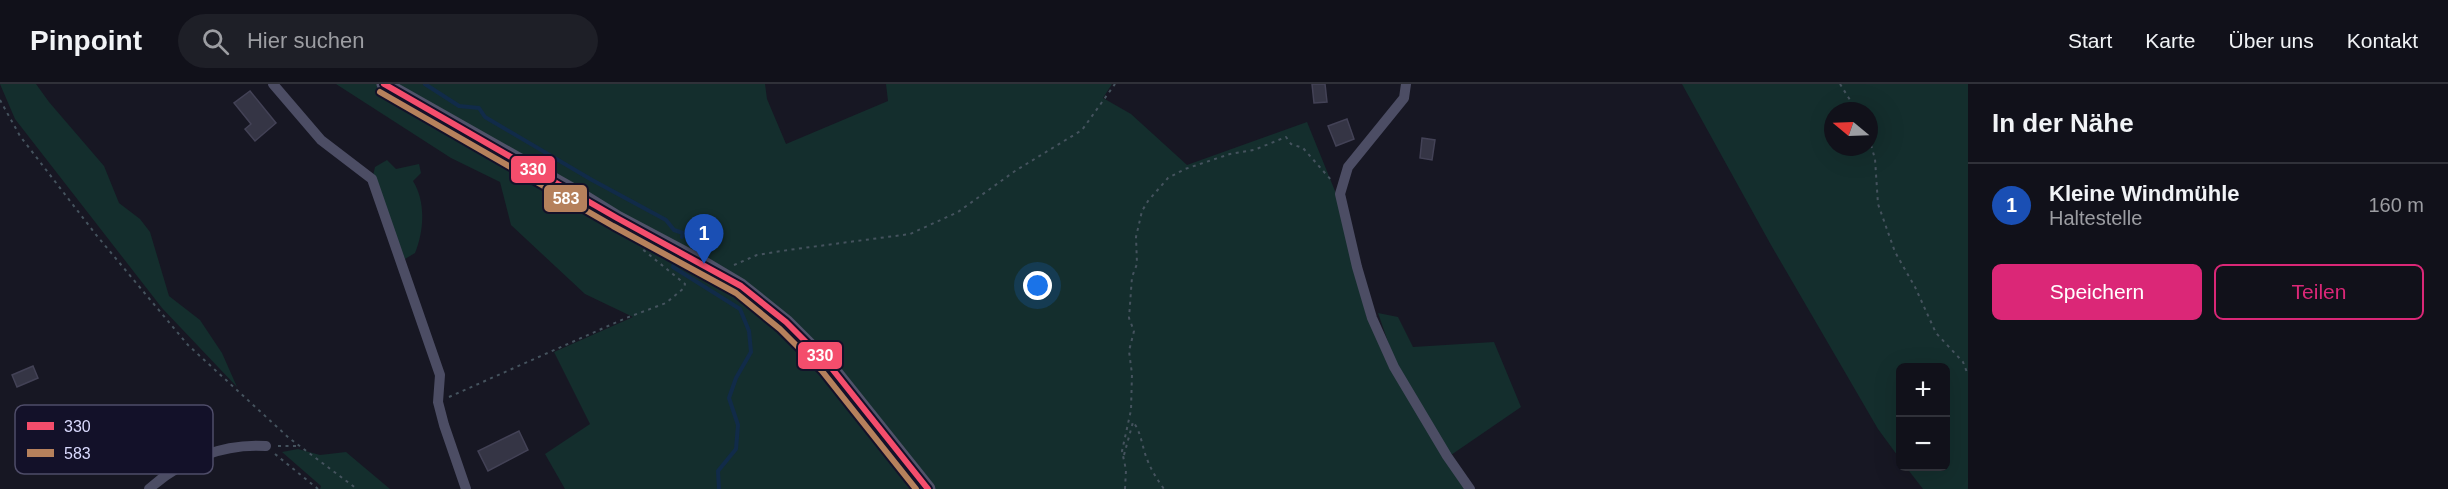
<!DOCTYPE html>
<html lang="de">
<head>
<meta charset="utf-8">
<style>
	:root { --surface:#11111a; --page:#1e1f27; --text:#f1f3f6; --muted:#9c9da2; --line:#303139; --accent:#db2777 }
	body { margin:0; font-family:Arial,sans-serif; background:var(--page); color:var(--text) }
	.controls { position:absolute; right:18px; bottom:18px; display:grid; overflow:hidden; border-radius:9px; box-shadow:0 6px 24px #0002 }
	.controls button { width:54px; height:54px; display:grid; place-items:center; padding:0; border:0; border-bottom:2px solid var(--line); background:var(--surface); color:var(--text); font:30px sans-serif }
	.compass { position:absolute; left:1824px; top:18px; width:54px; height:54px; border-radius:50%; background:var(--surface); box-shadow:0 6px 24px #0002; rotate:289deg }
	.you { position:absolute; left:1038px; top:202px; width:21px; height:21px; margin:-15px; border:4px solid #fff; border-radius:50%; background:#1a73e8; box-shadow:0 0 0 9px #1a73e833 }
	.badge { display:grid; place-items:center; width:39px; height:39px; border-radius:50%; background:var(--accent); color:#fff; font-size:20px; font-weight:700 }
	.pin { position:absolute; translate:-50% -50px; filter:drop-shadow(0 2px 3px #0008) }
	.pin::after { content:''; position:absolute; top:32px; width:21px; height:18px; background:inherit; clip-path:polygon(0 0,100% 0,50% 100%) }
	.list { margin:0; padding:0; list-style:none }
	h2 { display:flex; justify-content:space-between; align-items:center; height:78px; margin:0; padding:0 24px; font-size:26px }
	h2 small { font-size:20px; font-weight:400; color:var(--muted) }
	.list li { display:grid; grid-template-columns:39px 1fr auto; gap:18px; align-items:center; box-sizing:border-box; height:84px; padding:0 24px; border-top:2px solid var(--line) }
	.list b { display:block; font-size:22px; white-space:nowrap }
	.list p { margin:0; font-size:20px; white-space:nowrap; color:var(--muted) }
	.list em { font-size:20px; font-style:normal; color:var(--muted) }
	.actions { display:flex; gap:12px; padding:18px 24px }
	.actions a { flex:1; padding:14px 0; border:2px solid var(--accent); border-radius:9px; text-align:center; font-size:21px; color:var(--accent) }
	.actions .main { background:var(--accent); color:#fff }
	.icon { flex:none; width:33px; height:33px; fill:none; stroke:currentColor; stroke-width:2; stroke-linecap:round; stroke-linejoin:round }
	.map { position:relative; flex:none; width:1968px; height:405px; overflow:hidden }
	header { display:flex; align-items:center; gap:36px; box-sizing:border-box; height:84px; padding:0 30px; background:var(--surface); border-bottom:2px solid var(--line) }
	header strong { font-size:28px }
	nav { display:flex; gap:33px; margin-inline-start:auto; font-size:21px }
	.search { width:420px; height:54px; background:var(--page); display:flex; align-items:center; gap:15px; box-sizing:border-box; padding:0 21px; border-radius:33px; color:var(--muted); font-size:22px }
	main { display:flex }
	aside { flex:1; background:var(--surface) }
	.map>svg:first-child { display:block }
</style>
</head>
<body>
<header>
<strong>Pinpoint</strong>
<div class="search"><svg class="icon" aria-label="search" viewBox="0 0 24 24"><circle cx="10" cy="10" r="6"/><path d="M15 15l6 6"/></svg>Hier suchen</div>
<nav><a>Start</a><a>Karte</a><a>Über uns</a><a>Kontakt</a></nav>
</header>
<main>
<div class="map">
<svg width="1968" height="405" viewBox="0 0 1968 405">
	<rect width="100%" height="100%" fill="#171723"/>
	<path fill="#142e2d" fill-rule="evenodd" d="M0,0H36L49,18L104,82L119,119L140,135L150,148L169,212L200,236L222,269L237,303L162,224L15,35Z
		M336,0H765L767,15L786,60L888,17L886,0H1112L1103,14L1131,30L1187,81L1307,38L1337,112L1367,234L1466,405H565L545,370L590,340L554,268L633,233L585,210L511,141L500,98L451,74Z
		M1682,0H1968V405H1923L1906,383L1946,382V284H1900V375L1878,345L1771,161ZM1833,27H1869V63H1833Z
		M387,76L396,85L419,80L421,89L413,97C426,118 424,147 415,169L405,175L373,92L375,83Z
		M1378,229L1398,233L1413,263L1494,258L1521,323L1451,371L1396,281Z
		M298,365L320,371L346,368L390,405H320L321,402L282,368Z"/>
	<g fill="none" stroke-linecap="round" stroke-linejoin="round">
		<path stroke="#112b49" stroke-width="4" d="M425,0L459,22L479,24L485,33L592,96L666,136L674,146L683,149L682,153
			M675,177L673,183L740,225L749,247L751,268L736,294L729,314L738,341L736,365L718,387L719,405"/>
	</g>
	<path fill="#353545" stroke="#434256" stroke-width="1.5" d="M1312,0H1325L1327,18L1314,19Z
		M250,7L276,39L255,57L245,45L251,40L234,19Z
		M1347,35L1354,55L1336,62L1328,42Z
		M1422,54L1435,56L1432,76L1420,74Z
		M33,282L38,294L17,303L12,291Z
		M519,347L528,366L488,387L478,367Z"/>
	<g fill="none" stroke-linecap="round" stroke-linejoin="round">
		<path stroke="#45535e" stroke-width="2" stroke-dasharray="3 4.5" stroke-linecap="butt" d="M1840,0L1857,27
			M0,16L20,52L97,152L188,261L289,354L357,405
			M1869,54L1875,75L1878,120L1895,168L1915,203L1936,249L1963,278L1968,291
			M734,181L757,171L788,166L910,150L958,128L1015,87L1082,46L1115,0
			M449,313L626,234L666,219L684,204L685,200L641,164
			M278,362H299
			M275,370L318,405
			M1124,371L1133,338C1141,347 1142,363 1147,375C1151,386 1157,395 1164,405
			M1125,405L1126,386L1122,367L1131,326L1132,290L1129,267L1134,247L1129,234L1132,193L1137,180L1136,153L1142,127L1148,117L1168,94L1185,85L1230,70L1254,66L1286,53L1291,60L1303,64L1332,97"/>
		<path stroke="#4c4d64" stroke-width="10" d="M273,0L321,56L372,95L440,291L438,318L444,341L466,405
			M1406,0L1404,14L1348,83L1340,110L1357,183L1372,234L1394,283L1447,372L1470,405
			M149,405C181,376 223,359 266,362"/>
		<path stroke="#505269" stroke-width="15" d="M384,0L575,108L617,134L704,180L741,202L786,238L829,281L928,405"/>
		<defs>
			<path id="bus-1" d="M384,0L617,134L741,202L786,238L829,281L928,405"/>
			<path id="bus-2" d="M380,8L613,142L736,209L780,245L822,287L916,405"/>
		</defs>
		<use href="#bus-1" stroke="#131129" stroke-width="10"/>
		<use href="#bus-2" stroke="#131129" stroke-width="10"/>
		<use href="#bus-1" stroke="#f44d6c" stroke-width="6"/>
		<use href="#bus-2" stroke="#b6815c" stroke-width="6"/>
	</g>
	<rect x="15" y="321" width="198" height="69" rx="9" fill="#131129" stroke="#4f4d69" stroke-width="1.5"/>
	<rect x="27" y="338" width="27" height="8" fill="#f44d6c"/>
	<rect x="27" y="365" width="27" height="8" fill="#b6815c"/>
	<g font-size="16" fill="#dadafe">
		<text x="64" y="348">330</text>
		<text x="64" y="375">583</text>
	</g>
	<g stroke="#131129" stroke-width="2">
		<rect x="510" y="71" width="46" height="29" rx="6" fill="#f44d6c"/>
		<rect x="543" y="100" width="45" height="29" rx="6" fill="#b6815c"/>
		<rect x="797" y="257" width="46" height="29" rx="6" fill="#f44d6c"/>
	</g>
	<g font-size="16" text-anchor="middle" font-weight="bold" fill="#fff">
		<text x="533" y="91">330</text>
		<text x="566" y="120">583</text>
		<text x="820" y="277">330</text>
	</g>
</svg>
<div class="controls">
<button>+</button>
<button>−</button>
</div>
<svg class="compass" viewBox="-18 -18 36 36"><path d="M0-13l5 13h-10z" fill="#e53935"/><path d="M0 13l5-13h-10z" fill="#9c9da2"/></svg>
<div class="you"></div>
<div class="pin badge" style="left:704px;top:180px;background:#1a4fb4">1</div>
</div>
<aside>
<h2>In der Nähe<small></small></h2>
<ul class="list">
<li><span class="badge" style="background:#1a4fb4">1</span><div><b>Kleine Windmühle</b><p>Haltestelle</p></div><em>160 m</em></li>
</ul>
<div class="actions"><a class="main">Speichern</a><a>Teilen</a></div>
</aside>
</main>
</body>
</html>
